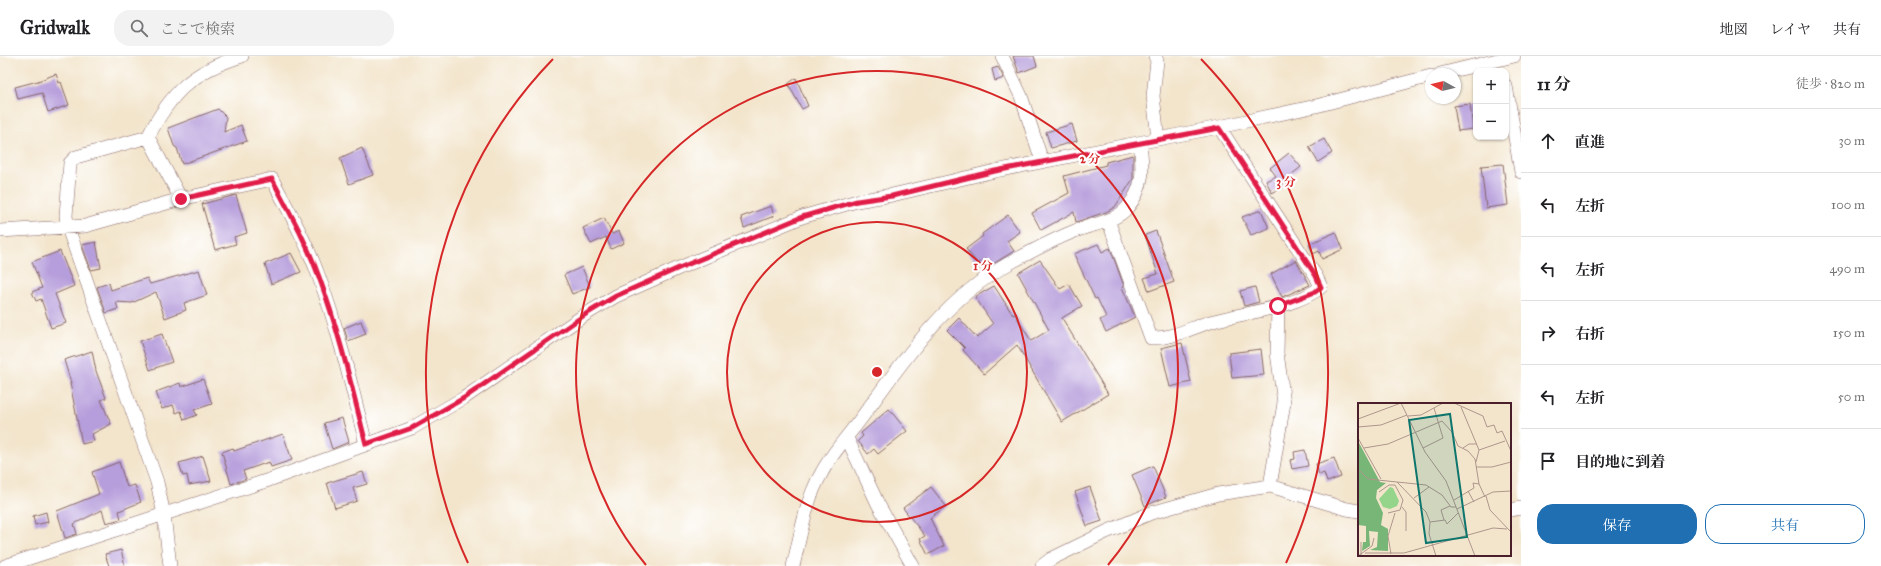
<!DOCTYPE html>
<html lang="ja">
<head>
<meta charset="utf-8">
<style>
	:root { --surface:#fff; --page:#f2f2f2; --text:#202124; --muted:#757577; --line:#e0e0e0; --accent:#1f6fb2 }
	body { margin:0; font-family:"IM FELL Great Primer","Noto Serif JP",serif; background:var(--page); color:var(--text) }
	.controls { position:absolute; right:12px; top:12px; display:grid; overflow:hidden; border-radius:8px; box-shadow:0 1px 3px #0004 }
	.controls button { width:36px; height:36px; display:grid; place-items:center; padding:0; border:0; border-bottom:1px solid var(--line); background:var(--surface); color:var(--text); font:20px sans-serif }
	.compass { position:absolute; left:1425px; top:12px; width:36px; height:36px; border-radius:50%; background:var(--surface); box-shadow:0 1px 3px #0004; rotate:278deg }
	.stop { position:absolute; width:12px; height:12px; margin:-9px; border:3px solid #e11d48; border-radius:50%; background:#fff }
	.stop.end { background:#e11d48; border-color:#fff; box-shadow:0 1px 4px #0008 }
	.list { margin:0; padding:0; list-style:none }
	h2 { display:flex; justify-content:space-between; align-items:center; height:52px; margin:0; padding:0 16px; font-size:17px }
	h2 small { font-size:13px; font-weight:400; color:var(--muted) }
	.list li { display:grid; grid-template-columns:26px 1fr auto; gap:12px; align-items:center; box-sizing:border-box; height:64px; padding:0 16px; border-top:1px solid var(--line) }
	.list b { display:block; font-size:15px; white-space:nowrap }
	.list em { font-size:13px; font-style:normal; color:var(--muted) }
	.actions { display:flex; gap:8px; padding:12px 16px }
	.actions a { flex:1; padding:9px 0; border:1px solid var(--accent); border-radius:16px; text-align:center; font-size:14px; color:var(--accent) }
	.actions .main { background:var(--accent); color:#fff }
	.icon { flex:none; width:22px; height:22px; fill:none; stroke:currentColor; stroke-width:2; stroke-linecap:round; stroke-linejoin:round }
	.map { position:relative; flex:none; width:1521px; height:510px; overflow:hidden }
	header { display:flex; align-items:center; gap:24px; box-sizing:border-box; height:56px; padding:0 20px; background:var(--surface); border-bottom:1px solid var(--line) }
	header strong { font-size:19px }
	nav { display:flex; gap:22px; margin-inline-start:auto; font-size:14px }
	.search { width:280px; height:36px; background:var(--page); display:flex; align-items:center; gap:10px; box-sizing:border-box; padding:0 14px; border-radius:16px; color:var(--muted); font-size:15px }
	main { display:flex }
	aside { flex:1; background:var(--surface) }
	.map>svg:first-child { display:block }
</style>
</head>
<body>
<header>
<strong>Gridwalk</strong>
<div class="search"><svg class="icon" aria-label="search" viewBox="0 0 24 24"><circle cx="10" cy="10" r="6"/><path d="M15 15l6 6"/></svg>ここで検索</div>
<nav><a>地図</a><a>レイヤ</a><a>共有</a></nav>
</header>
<main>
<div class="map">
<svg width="1521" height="510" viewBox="0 0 1521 510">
	<rect width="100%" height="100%" fill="#fff"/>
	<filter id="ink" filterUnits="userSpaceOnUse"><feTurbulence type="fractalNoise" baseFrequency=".025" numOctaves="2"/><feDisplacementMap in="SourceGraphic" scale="8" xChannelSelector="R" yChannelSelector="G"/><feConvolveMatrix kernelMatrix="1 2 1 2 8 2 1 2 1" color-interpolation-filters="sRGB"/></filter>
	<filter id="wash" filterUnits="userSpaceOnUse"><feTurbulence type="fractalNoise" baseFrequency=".012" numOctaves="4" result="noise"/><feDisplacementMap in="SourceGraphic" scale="16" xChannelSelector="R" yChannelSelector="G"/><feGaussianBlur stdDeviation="0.9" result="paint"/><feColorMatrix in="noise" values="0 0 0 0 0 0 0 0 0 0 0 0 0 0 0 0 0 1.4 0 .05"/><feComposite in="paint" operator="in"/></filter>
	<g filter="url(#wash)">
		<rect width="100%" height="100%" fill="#f3e5cc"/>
		<g id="blocks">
			<path fill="#b69ddb" d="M1013,0H1034L1037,10L1019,17Z
				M998,11L1004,22L995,25L992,13Z
				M56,18L59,27L61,26L69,49L48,56L42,37L18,43L15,31L38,25Z
				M796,22L808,50L802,53L788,28Z
				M1470,48L1473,73L1458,75L1454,50Z
				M218,53L226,61L224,76L241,69L247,85L182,108L177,92L174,90L168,72Z
				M1072,68L1077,85L1051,92L1046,76Z
				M1324,83L1332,97L1318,106L1309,91Z
				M362,92L373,119L349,128L340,102Z
				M1289,97L1301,111L1281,127L1283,131L1272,137L1266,125L1276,120L1270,112Z
				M1133,99V123L1115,151L1106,156L1076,166L1074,156L1041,174L1032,157L1069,137L1064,120L1106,109V106Z
				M1503,108L1508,149L1486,152L1481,110Z
				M236,139L247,177L234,181L236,188L215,194L202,148Z
				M771,150L774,160L744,172L741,161Z
				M1261,154L1269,172L1251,179L1242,161Z
				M1008,159L1020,176L1007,185L1014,195L990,210L985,203L978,208L966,193L983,180L982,178Z
				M604,162L612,178L619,175L624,187L611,193L606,181L591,188L583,172Z
				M1156,175L1174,226L1149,235L1144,222L1158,218L1145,179Z
				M1336,176L1343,193L1322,203L1319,195L1313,198L1309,188Z
				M96,186L101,212L91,214L82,189Z
				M1098,188L1102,196L1110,192L1124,230L1122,231L1135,261L1106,276L1100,264L1106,261L1097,242L1095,243L1074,198Z
				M60,195L74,230L55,238L66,267L51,272L41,243L36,245L32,236L42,232L32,206Z
				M291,197L301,216L271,228L265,208Z
				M1040,204L1060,233L1069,228L1082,250L1062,262L1108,338L1062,366L1017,289L984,318L963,294L965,292L947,274L959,262L977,282L993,268L975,241L994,230L1013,259L1015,258L1031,285L1049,274L1018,217Z
				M1296,204L1310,229L1282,241L1271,218Z
				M582,211L590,231L572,238L564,219Z
				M199,214L207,239L184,247L186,254L165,262L156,236L132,247L116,246L118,253L106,257L97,231L109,227L111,234L147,222L150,228Z
				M1255,231L1259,246L1244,250L1240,235Z
				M361,265L366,278L348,285L344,272Z
				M162,278L172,306L150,314L140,285Z
				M1182,287L1191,326L1170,331L1161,292Z
				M1261,293L1264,319L1232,322L1229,297Z
				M92,295L96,315L106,342L101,344L111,368L92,378L94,385L82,388L70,327H71L64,304Z
				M203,323L212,348L194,354L197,359L184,364L181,355L176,357L173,349L162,353L156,336L180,327L181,331Z
				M889,353L907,375L878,398L874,393L868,398L858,385L863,380L861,377Z
				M342,362L349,386L332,393L324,367Z
				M283,378L292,404L271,411L269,406L243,415L246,423L231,428L222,396L233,392L234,395Z
				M1305,394L1308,410L1292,413L1290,404L1295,403L1294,396Z
				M203,400L211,425L189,429L187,419L183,420L179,407Z
				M1334,402L1341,421L1327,426L1324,417L1319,419L1316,408Z
				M119,406L127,431L135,429L141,446L119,455L121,463L106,467L102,454L74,468L77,478L65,482L57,455L99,438L92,416Z
				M1153,410L1166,441L1145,450L1132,419Z
				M363,416L367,428L353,432L357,445L335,452L327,427Z
				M931,431L946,450L930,462L944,490L928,499L920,483L925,480L903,452Z
				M1090,431L1102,465L1087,470L1075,436Z
				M46,456L48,466L35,469L33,460Z
				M121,494L125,510H109L105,498Z"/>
		</g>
	</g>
	<g filter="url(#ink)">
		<use href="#blocks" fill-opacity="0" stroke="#856463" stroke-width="1"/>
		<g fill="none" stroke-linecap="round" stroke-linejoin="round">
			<defs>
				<path id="minor" d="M1002,0L1021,40L1042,105
					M1155,0L1157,5L1153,40L1158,82
					M1440,18L1514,0
					M1506,30L1521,116
					M148,81L181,143
					M1108,164L1151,282C1172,283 1190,272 1210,266C1241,257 1296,252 1321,231L1316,220L1219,71
					M0,175L85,170L181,143L272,123C289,155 307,187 319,221C339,275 352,332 366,388
					M847,382L878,448L913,510
					M1270,430L1284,347L1277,297L1278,250
					M1510,454L1521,452
					M5,510L269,424L412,372L464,342L586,258L616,240L679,212L802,161L857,145L892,139L995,115L1219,71L1316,50L1431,20
					M170,510L164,459L157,426L68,172L66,160L70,107L76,101L148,81C171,36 193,15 242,0
					M793,510C801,479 805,446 821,418C832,396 851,377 865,357C906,301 945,243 1008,208C1030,196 1052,184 1075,175C1092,168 1115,166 1127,152C1145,131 1143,112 1140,87
					M1042,510L1051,503L1106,476L1151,457L1218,438L1270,430L1347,453L1359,455"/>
			</defs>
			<use href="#minor" stroke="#856463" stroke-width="14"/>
			<use href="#minor" stroke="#fff" stroke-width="13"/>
		</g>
	</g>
	<g fill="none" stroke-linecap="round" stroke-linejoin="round" filter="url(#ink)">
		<path stroke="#e11d48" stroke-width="5" d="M181,143L272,123C289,155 307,187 319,221C339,275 352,332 366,388L412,372L464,342L586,258L616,240L679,212L802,161L857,145L892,140L995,115L1219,72L1316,220L1321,231L1315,236L1278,250"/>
	</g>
	<g fill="none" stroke="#d62828" stroke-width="2">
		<circle cx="877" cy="316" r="150"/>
		<path d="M646 509A301 301 0 1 1 1108 509"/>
		<path d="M468 507A451 451 0 0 1 553 3M1201 3A451 451 0 0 1 1286 507"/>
	</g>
	<g transform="translate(1358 347)">
		<rect width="153" height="153" fill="#f3e5cc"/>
		<path d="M32,84L35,85L41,98L39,103L32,106L25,104L21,96Z" fill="#94d48b"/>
		<path d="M0,38L22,79L28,80L19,87L18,95L25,110L23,122L30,126V148L12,147L19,144L20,129L11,128L12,143L4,148L5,139H8V123L0,122Z" fill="#77b677"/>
		<path fill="none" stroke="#af968c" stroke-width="1" d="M43,0L67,49L88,78L117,153M96,0L125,13L129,24L136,22L139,30L144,28L153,48M103,4L121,47L118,59M50,13L63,12L85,0M0,16L43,0M0,24L23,22L49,12M0,35L23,76M6,45L30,41L84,18L94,29L100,43L110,48L117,56L121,81L127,94M65,45L85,35L76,5M105,45L111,41H119M121,47L147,38M118,64H134L153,59M0,66L10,76L68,82L84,92L93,104H98M39,79L68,109L72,119L71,131L78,153M110,88L116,99M21,89L31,82H37L45,97L42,107L30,110M128,93L132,107L153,129M56,95L71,84M96,97L116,85L115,80L121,81M44,104L48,109V128M99,106L135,89L153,88M86,117L83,107L92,103M72,119L87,117L89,121L100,110M3,139V153M7,150H46L135,125L149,126M33,151L30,133L37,110M0,153L14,143L16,135"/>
		<path fill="#0f766e" fill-opacity="0.15" stroke="#0f766e" stroke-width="2" d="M92,11L109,134L68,140L51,17Z"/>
		<rect width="153" height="153" fill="none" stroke="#4a1f2b" stroke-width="2"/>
	</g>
	<circle cx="877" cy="316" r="6" fill="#d62828" stroke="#fff" stroke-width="2"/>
	<g font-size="12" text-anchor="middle" font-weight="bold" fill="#d62828" stroke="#fff" stroke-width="4" stroke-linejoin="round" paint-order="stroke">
		<text x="1090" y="107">2 分</text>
		<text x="1286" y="130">3 分</text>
		<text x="983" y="214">1 分</text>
	</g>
</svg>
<div class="controls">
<button>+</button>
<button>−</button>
</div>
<svg class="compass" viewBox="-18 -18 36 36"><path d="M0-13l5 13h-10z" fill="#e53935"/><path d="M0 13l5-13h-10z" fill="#757577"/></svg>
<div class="stop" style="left:1278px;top:250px"></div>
<div class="stop end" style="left:181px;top:143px"></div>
</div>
<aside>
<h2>11 分<small>徒歩 · 820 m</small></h2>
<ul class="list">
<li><svg class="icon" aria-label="ahead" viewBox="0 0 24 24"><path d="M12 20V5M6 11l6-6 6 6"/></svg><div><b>直進</b></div><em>30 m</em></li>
<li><svg class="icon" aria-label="left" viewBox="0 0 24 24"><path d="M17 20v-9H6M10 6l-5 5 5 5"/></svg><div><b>左折</b></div><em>100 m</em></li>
<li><svg class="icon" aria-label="left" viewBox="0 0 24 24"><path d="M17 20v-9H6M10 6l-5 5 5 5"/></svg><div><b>左折</b></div><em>490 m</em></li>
<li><svg class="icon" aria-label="right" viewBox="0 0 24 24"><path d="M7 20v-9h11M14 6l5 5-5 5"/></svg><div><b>右折</b></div><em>150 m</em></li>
<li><svg class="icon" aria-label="left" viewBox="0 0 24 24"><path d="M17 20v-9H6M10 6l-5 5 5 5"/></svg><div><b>左折</b></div><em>50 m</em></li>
<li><svg class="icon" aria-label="arrive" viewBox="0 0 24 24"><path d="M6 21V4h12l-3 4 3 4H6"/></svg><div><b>目的地に到着</b></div></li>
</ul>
<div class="actions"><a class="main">保存</a><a>共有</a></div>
</aside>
</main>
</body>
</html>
